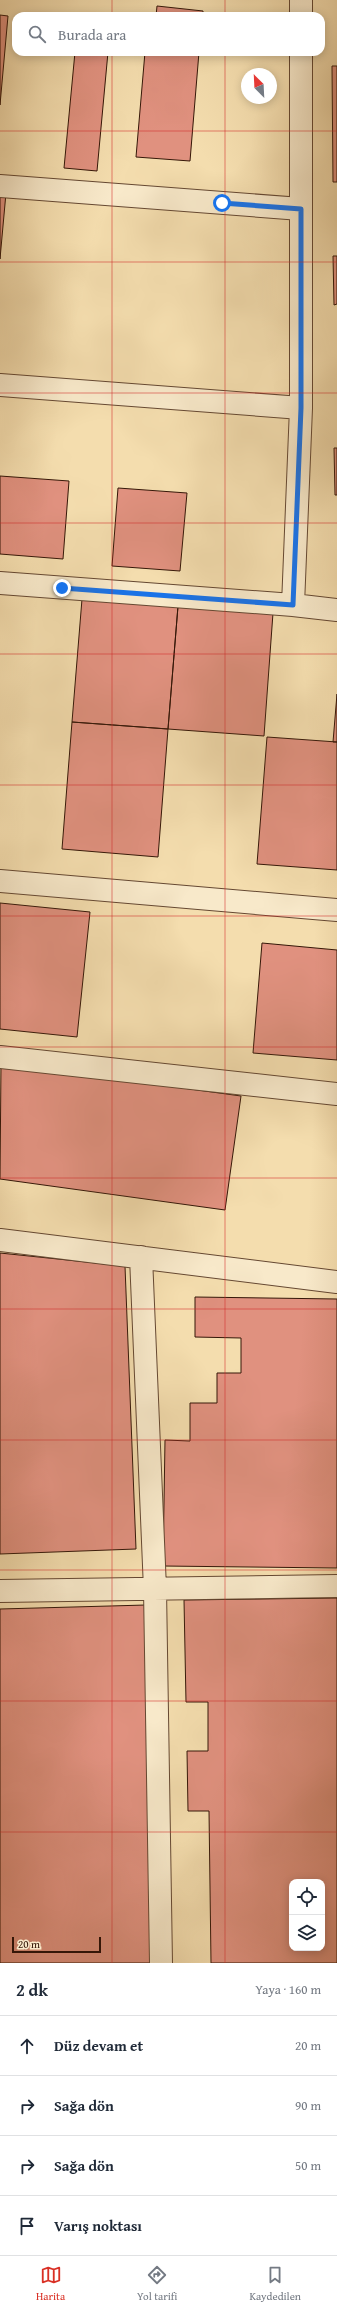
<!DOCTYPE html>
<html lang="tr">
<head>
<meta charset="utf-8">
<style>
	:root { --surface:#fff; --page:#f2f2f3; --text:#1f2937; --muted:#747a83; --line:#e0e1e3; --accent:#d93025 }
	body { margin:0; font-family:"Gentium Book Plus",serif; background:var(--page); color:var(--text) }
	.controls { position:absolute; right:12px; bottom:12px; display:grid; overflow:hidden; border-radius:8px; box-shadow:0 2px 10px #0003 }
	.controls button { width:36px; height:36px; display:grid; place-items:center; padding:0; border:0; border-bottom:1px solid var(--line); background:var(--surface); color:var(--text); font:20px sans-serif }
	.compass { position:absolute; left:241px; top:68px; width:36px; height:36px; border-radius:50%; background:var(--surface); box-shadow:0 2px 10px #0003; rotate:336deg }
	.scale { position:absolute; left:12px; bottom:10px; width:89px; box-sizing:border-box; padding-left:4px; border:2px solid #351708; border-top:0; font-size:11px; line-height:14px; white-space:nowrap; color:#351708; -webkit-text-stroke:3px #f8e9ca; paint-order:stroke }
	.stop { position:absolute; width:12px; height:12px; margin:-9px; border:3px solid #1a73e8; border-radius:50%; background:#fff }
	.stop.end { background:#1a73e8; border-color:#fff; box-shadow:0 1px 4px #0008 }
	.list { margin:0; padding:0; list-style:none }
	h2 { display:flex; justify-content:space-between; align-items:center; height:52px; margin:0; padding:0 16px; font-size:17px }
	h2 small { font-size:13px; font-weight:400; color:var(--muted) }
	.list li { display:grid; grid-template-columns:26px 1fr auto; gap:12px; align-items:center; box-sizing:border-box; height:60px; padding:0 16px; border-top:1px solid var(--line) }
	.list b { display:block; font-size:15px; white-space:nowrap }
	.list em { font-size:13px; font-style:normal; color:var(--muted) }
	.icon { flex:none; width:22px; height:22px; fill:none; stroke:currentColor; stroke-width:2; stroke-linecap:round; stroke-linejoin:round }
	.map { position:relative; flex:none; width:337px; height:1963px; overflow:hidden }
	.search { position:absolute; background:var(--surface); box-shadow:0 2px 10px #0003; left:12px; right:12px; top:12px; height:44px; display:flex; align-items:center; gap:10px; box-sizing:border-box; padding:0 14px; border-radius:12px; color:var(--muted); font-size:15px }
	.sheet { height:292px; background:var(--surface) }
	nav { display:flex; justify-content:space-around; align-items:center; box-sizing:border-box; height:56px; border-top:1px solid var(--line); background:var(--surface); font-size:11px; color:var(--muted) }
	nav a { display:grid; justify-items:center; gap:2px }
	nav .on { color:var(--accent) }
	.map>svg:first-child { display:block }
</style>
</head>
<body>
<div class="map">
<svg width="337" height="1963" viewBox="0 0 337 1963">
	<rect width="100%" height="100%" fill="#f4ddae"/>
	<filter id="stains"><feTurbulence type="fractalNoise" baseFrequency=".005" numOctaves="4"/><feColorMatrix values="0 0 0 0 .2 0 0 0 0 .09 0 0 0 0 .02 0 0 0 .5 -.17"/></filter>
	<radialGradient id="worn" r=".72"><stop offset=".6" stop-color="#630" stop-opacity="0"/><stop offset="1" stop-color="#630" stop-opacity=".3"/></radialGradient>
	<path fill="#e0917f" stroke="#351708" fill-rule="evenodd" d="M157,6L203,11V16H156Z
		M0,15L8,16L0,105Z
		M75,52H108L97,171L64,168Z
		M145,52H199L190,161L136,157Z
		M332,66H337V182H333Z
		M0,192L6,193L0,259Z
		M333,256H337V304L334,305Z
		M334,448H337V495H335Z
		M0,476L69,481L63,559L0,554Z
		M118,488L187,493L180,571L112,566Z
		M82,599L178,606L168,729L72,722Z
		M178,606L273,613L264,736L168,729Z
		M337,694V742H333Z
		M72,722L168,729L158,857L62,849Z
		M267,737L337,742V870L257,864Z
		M0,903L90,912L77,1037L0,1029Z
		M262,943L337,950V1060L253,1053Z
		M1,1063L241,1096L225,1210L0,1179Z
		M0,1253L125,1266L136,1549L0,1554Z
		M195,1297L337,1299V1568L163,1566L165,1440L190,1441V1403H217V1373H241V1338L195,1337Z
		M337,1598V1963H211L209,1811H188L187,1751H208V1702H186L184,1600ZM292,1882H322V1948H292Z
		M146,1605L154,1963H0V1609Z"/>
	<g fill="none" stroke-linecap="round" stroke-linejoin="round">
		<defs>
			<path id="minor" d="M301,16V0
				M301,52V408L293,605L337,610
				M0,186L301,209
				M0,385L301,408
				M0,583L293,605
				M0,881L337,910
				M0,1057L337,1094
				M0,1240L337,1282
				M141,1257L155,1589L161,1963
				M0,1591L337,1586"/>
		</defs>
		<use href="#minor" stroke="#654832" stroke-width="24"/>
		<use href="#minor" stroke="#f8e9ca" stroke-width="22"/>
	</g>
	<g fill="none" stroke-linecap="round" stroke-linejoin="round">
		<path stroke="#1a73e8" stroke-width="5" d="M62,588L293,605L301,408V209L222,203"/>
	</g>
	<path fill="none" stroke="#d62828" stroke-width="1" stroke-opacity="0.55" d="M112,0V16M225,0V16M112,52V1963M225,52V1963M0,131H337M0,262H337M0,393H337M0,523H337M0,654H337M0,785H337M0,916H337M0,1047H337M0,1178H337M0,1309H337M0,1440H337M0,1570H337M0,1701H337M0,1832H337"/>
	<rect width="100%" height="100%" filter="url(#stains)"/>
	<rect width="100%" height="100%" fill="url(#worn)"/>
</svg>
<div class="controls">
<button><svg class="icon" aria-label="locate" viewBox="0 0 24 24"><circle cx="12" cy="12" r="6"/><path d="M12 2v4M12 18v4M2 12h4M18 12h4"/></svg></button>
<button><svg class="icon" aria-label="layers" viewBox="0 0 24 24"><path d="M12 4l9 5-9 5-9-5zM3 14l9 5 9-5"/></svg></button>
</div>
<svg class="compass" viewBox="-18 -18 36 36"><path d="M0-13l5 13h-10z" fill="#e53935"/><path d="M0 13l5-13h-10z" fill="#747a83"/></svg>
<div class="scale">20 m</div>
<div class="stop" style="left:222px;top:203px"></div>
<div class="stop end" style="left:62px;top:588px"></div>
<div class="search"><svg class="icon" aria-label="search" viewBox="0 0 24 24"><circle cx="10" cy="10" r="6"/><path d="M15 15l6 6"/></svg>Burada ara</div>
</div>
<section class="sheet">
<h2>2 dk<small>Yaya · 160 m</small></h2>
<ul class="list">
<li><svg class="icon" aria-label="ahead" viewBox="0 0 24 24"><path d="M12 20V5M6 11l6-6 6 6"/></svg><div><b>Düz devam et</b></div><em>20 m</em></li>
<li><svg class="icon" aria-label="right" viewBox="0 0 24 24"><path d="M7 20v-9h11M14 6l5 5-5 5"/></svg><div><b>Sağa dön</b></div><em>90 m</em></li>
<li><svg class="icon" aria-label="right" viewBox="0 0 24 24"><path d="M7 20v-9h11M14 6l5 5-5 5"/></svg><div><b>Sağa dön</b></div><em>50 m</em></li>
<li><svg class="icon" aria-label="arrive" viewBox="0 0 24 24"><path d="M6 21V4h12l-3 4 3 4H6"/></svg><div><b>Varış noktası</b></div></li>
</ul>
</section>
<nav>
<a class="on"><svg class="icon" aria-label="map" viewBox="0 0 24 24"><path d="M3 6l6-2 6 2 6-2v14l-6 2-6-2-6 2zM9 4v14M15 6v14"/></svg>Harita</a>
<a><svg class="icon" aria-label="directions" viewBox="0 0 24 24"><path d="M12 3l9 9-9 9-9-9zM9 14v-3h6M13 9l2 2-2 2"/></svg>Yol tarifi</a>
<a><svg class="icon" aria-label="saved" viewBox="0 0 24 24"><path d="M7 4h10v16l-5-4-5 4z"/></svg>Kaydedilen</a>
</nav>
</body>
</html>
